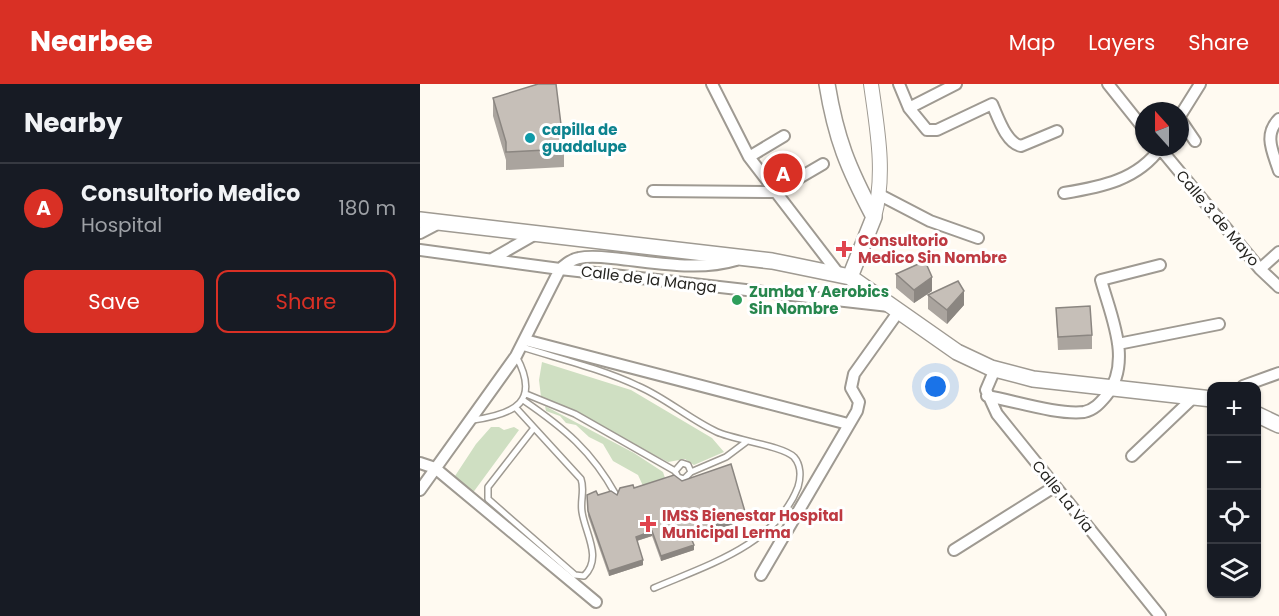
<!DOCTYPE html>
<html lang="en">
<head>
<meta charset="utf-8">
<style>
	:root { --surface:#171b24; --page:#242831; --text:#f1f3f6; --muted:#9ea1a6; --line:#363941; --accent:#d93025 }
	body { margin:0; font-family:Poppins,sans-serif; background:var(--page); color:var(--text) }
	.controls { position:absolute; right:18px; bottom:18px; display:grid; overflow:hidden; border-radius:12px; box-shadow:0 2px 4px #0004 }
	.controls button { width:54px; height:54px; display:grid; place-items:center; padding:0; border:0; border-bottom:2px solid var(--line); background:var(--surface); color:var(--text); font:30px sans-serif }
	.compass { position:absolute; left:715px; top:18px; width:54px; height:54px; border-radius:50%; background:var(--surface); box-shadow:0 2px 4px #0004; rotate:339deg }
	.you { position:absolute; left:516px; top:303px; width:21px; height:21px; margin:-15px; border:4px solid #fff; border-radius:50%; background:#1a73e8; box-shadow:0 0 0 9px #1a73e833 }
	.badge { display:grid; place-items:center; width:39px; height:39px; border-radius:50%; background:var(--accent); color:#fff; font-size:20px; font-weight:700 }
	.pin { position:absolute; translate:-50% -50%; border:3px solid #fff; box-shadow:0 2px 6px #0006 }
	.list { margin:0; padding:0; list-style:none }
	h2 { display:flex; justify-content:space-between; align-items:center; height:78px; margin:0; padding:0 24px; font-size:26px }
	h2 small { font-size:20px; font-weight:400; color:var(--muted) }
	.list li { display:grid; grid-template-columns:39px 1fr auto; gap:18px; align-items:center; box-sizing:border-box; height:90px; padding:0 24px; border-top:2px solid var(--line) }
	.list b { display:block; font-size:22px; white-space:nowrap }
	.list p { margin:0; font-size:20px; white-space:nowrap; color:var(--muted) }
	.list em { font-size:20px; font-style:normal; color:var(--muted) }
	.actions { display:flex; gap:12px; padding:18px 24px }
	.actions a { flex:1; padding:14px 0; border:2px solid var(--accent); border-radius:12px; text-align:center; font-size:21px; color:var(--accent) }
	.actions .main { background:var(--accent); color:#fff }
	.icon { flex:none; width:33px; height:33px; fill:none; stroke:currentColor; stroke-width:2; stroke-linecap:round; stroke-linejoin:round }
	.map { position:relative; flex:none; width:859px; height:532px; overflow:hidden }
	header { display:flex; align-items:center; gap:36px; box-sizing:border-box; height:84px; padding:0 30px; background:var(--accent); color:#fff }
	header strong { font-size:28px }
	nav { display:flex; gap:33px; margin-inline-start:auto; font-size:21px }
	main { display:flex }
	aside { flex:1; background:var(--surface) }
	.map>svg:first-child { display:block }
</style>
</head>
<body>
<header>
<strong>Nearbee</strong>
<nav><a>Map</a><a>Layers</a><a>Share</a></nav>
</header>
<main>
<aside>
<h2>Nearby<small></small></h2>
<ul class="list">
<li><span class="badge">A</span><div><b>Consultorio Medico</b><p>Hospital</p></div><em>180 m</em></li>
</ul>
<div class="actions"><a class="main">Save</a><a>Share</a></div>
</aside>
<div class="map">
<svg width="859" height="532" viewBox="0 0 859 532">
	<rect width="100%" height="100%" fill="#fffaf1"/>
	<path fill="#cfdfc2" d="M122,278L211,306L292,354L304,368L274,381L265,375L248,378L121,313L119,296Z
		M125,322L214,369L243,388L246,397L224,404L218,391L193,377L183,360L169,353L156,341L146,339L140,332L126,327Z
		M71,343H79L84,346L94,343L99,346L52,410L33,395L56,360Z"/>
	<g fill="none" stroke-linecap="round" stroke-linejoin="round">
		<defs>
			<path id="service" d="M102,263C140,275 182,285 218,302C246,314 269,335 297,348C315,356 363,362 374,373C381,381 381,393 378,403C356,461 285,482 234,504
				M106,310L155,330L255,387
				M103,316C144,344 172,367 196,411
				M96,324L161,395C165,406 160,416 162,428C165,449 183,474 164,492L155,491L68,415V403L114,344
				M53,336C95,330 121,318 96,272
				M271,388L268,381L262,379L255,387L258,393L264,395L271,388L306,373L326,358"/>
			<path id="minor" d="M292,0L329,73L418,189
				M479,0L489,24L507,46H517L572,20C578,33 586,59 601,62L637,47
				M688,0L724,45
				M489,24L536,0
				M760,32L780,0
				M760,35L775,57
				M859,35C843,51 853,68 859,87
				M739,63L840,185L859,203
				M329,73L364,52
				M233,107L355,108L403,80
				M644,109C681,103 718,96 741,63
				M460,111L510,137L558,154
				M0,149L19,139
				M0,166L140,185L469,222
				M72,175L114,151
				M840,185L859,168
				M105,256L428,340
				M698,260L799,240
				M575,285L566,306L577,330L740,532
				M823,302L859,289
				M567,312C595,317 637,331 664,328C674,326 680,319 686,312C713,278 691,233 681,196L740,181
				M712,372L775,312
				M0,379L15,384L176,518
				M0,406L96,272L140,185C146,180 152,175 159,174C173,171 188,174 201,175C239,179 280,187 316,176
				M534,466L634,403
				M341,491L437,327L439,318L431,304L434,290L479,227"/>
			<path id="tertiary" d="M451,0C457,44 466,90 454,133"/>
			<path id="secondary" d="M407,0C416,55 428,84 454,133L430,193
				M0,136L352,177L430,193L537,268L571,284L613,295L792,315
				M836,330L859,341"/>
		</defs>
		<use href="#service" stroke="#9f9a92" stroke-width="8"/>
		<use href="#minor" stroke="#9f9a92" stroke-width="14"/>
		<use href="#tertiary" stroke="#9f9a92" stroke-width="16"/>
		<use href="#secondary" stroke="#9f9a92" stroke-width="18"/>
		<use href="#service" stroke="#fff" stroke-width="5"/>
		<use href="#minor" stroke="#fff" stroke-width="10"/>
		<use href="#tertiary" stroke="#fff" stroke-width="14"/>
		<use href="#secondary" stroke="#fff" stroke-width="15"/>
	</g>
	<path fill="#aaa49e" d="M73,14L144,65V83L86,86V76L73,32Z
		M476,190L512,207L494,219L476,204Z
		M508,211L544,221L527,240L508,225Z
		M636,224L672,251V265L638,266Z
		M262,397L326,436L271,454L274,466L241,477L232,452L217,457L223,481L189,492L168,432L167,411H197L214,404Z"/>
	<path fill="#8b8681" d="M512,193V207L494,219V206Z
		M544,207V221L527,240V226Z
		M326,431V436L269,454V449Z
		M232,447V452L216,457V453Z
		M274,461V466L241,477V472Z
		M223,476V481L189,492V487Z"/>
	<path fill="#c6bfb8" stroke="#8b8681" stroke-width="1.5" d="M118,0H136L144,65L86,68V58L73,14Z
		M505,177L512,193L494,206L476,190Z
		M538,197L544,207L527,226L508,211Z
		M670,222L672,251L638,253L636,224Z
		M311,380L326,431L269,449L274,461L241,472L232,447L216,453L223,476L189,487L168,427L167,411L176,407L178,411L191,407L197,411L200,404L213,401L214,404L254,391L262,397Z"/>
	<circle fill="#0f9aa8" stroke="#fff" stroke-width="2" cx="110" cy="54" r="6"/>
	<g fill="#e0444e" stroke="#fff" stroke-width="2">
		<path d="M421 156h6v6h6v6h-6v6h-6v-6h-6v-6h6z"/>
		<path d="M225 431h6v6h6v6h-6v6h-6v-6h-6v-6h6z"/>
	</g>
	<circle fill="#2e9e5b" stroke="#fff" stroke-width="2" cx="317" cy="216" r="6"/>
	<g text-anchor="middle" dominant-baseline="central" stroke-width="6" stroke-linejoin="round" paint-order="stroke">
		<g font-size="15" font-weight="bold" fill="#0d838f" stroke="#fff" text-anchor="start">
			<text x="122" y="45">capilla de<tspan x="122" dy="17">guadalupe</tspan></text>
		</g>
		<g font-size="15" fill="#262521" stroke="#fff">
			<text transform="translate(798 134) rotate(50)">Calle 3 de Mayo</text>
			<text transform="translate(229 195) rotate(7)">Calle de la Manga</text>
			<text transform="translate(643 412) rotate(51)">Calle La Vía</text>
		</g>
		<g font-size="15" font-weight="bold" fill="#be3a42" stroke="#fff" text-anchor="start">
			<text x="438" y="156">Consultorio<tspan x="438" dy="17">Medico Sin Nombre</tspan></text>
			<text x="242" y="431">IMSS Bienestar Hospital<tspan x="242" dy="17">Municipal Lerma</tspan></text>
		</g>
		<g font-size="15" font-weight="bold" fill="#27864d" stroke="#fff" text-anchor="start">
			<text x="329" y="207">Zumba Y Aerobics<tspan x="329" dy="17">Sin Nombre</tspan></text>
		</g>
	</g>
</svg>
<div class="controls">
<button>+</button>
<button>−</button>
<button><svg class="icon" aria-label="locate" viewBox="0 0 24 24"><circle cx="12" cy="12" r="6"/><path d="M12 2v4M12 18v4M2 12h4M18 12h4"/></svg></button>
<button><svg class="icon" aria-label="layers" viewBox="0 0 24 24"><path d="M12 4l9 5-9 5-9-5zM3 14l9 5 9-5"/></svg></button>
</div>
<svg class="compass" viewBox="-18 -18 36 36"><path d="M0-13l5 13h-10z" fill="#e53935"/><path d="M0 13l5-13h-10z" fill="#9ea1a6"/></svg>
<div class="you"></div>
<div class="pin badge" style="left:363px;top:89px">A</div>
</div>
</main>
</body>
</html>
